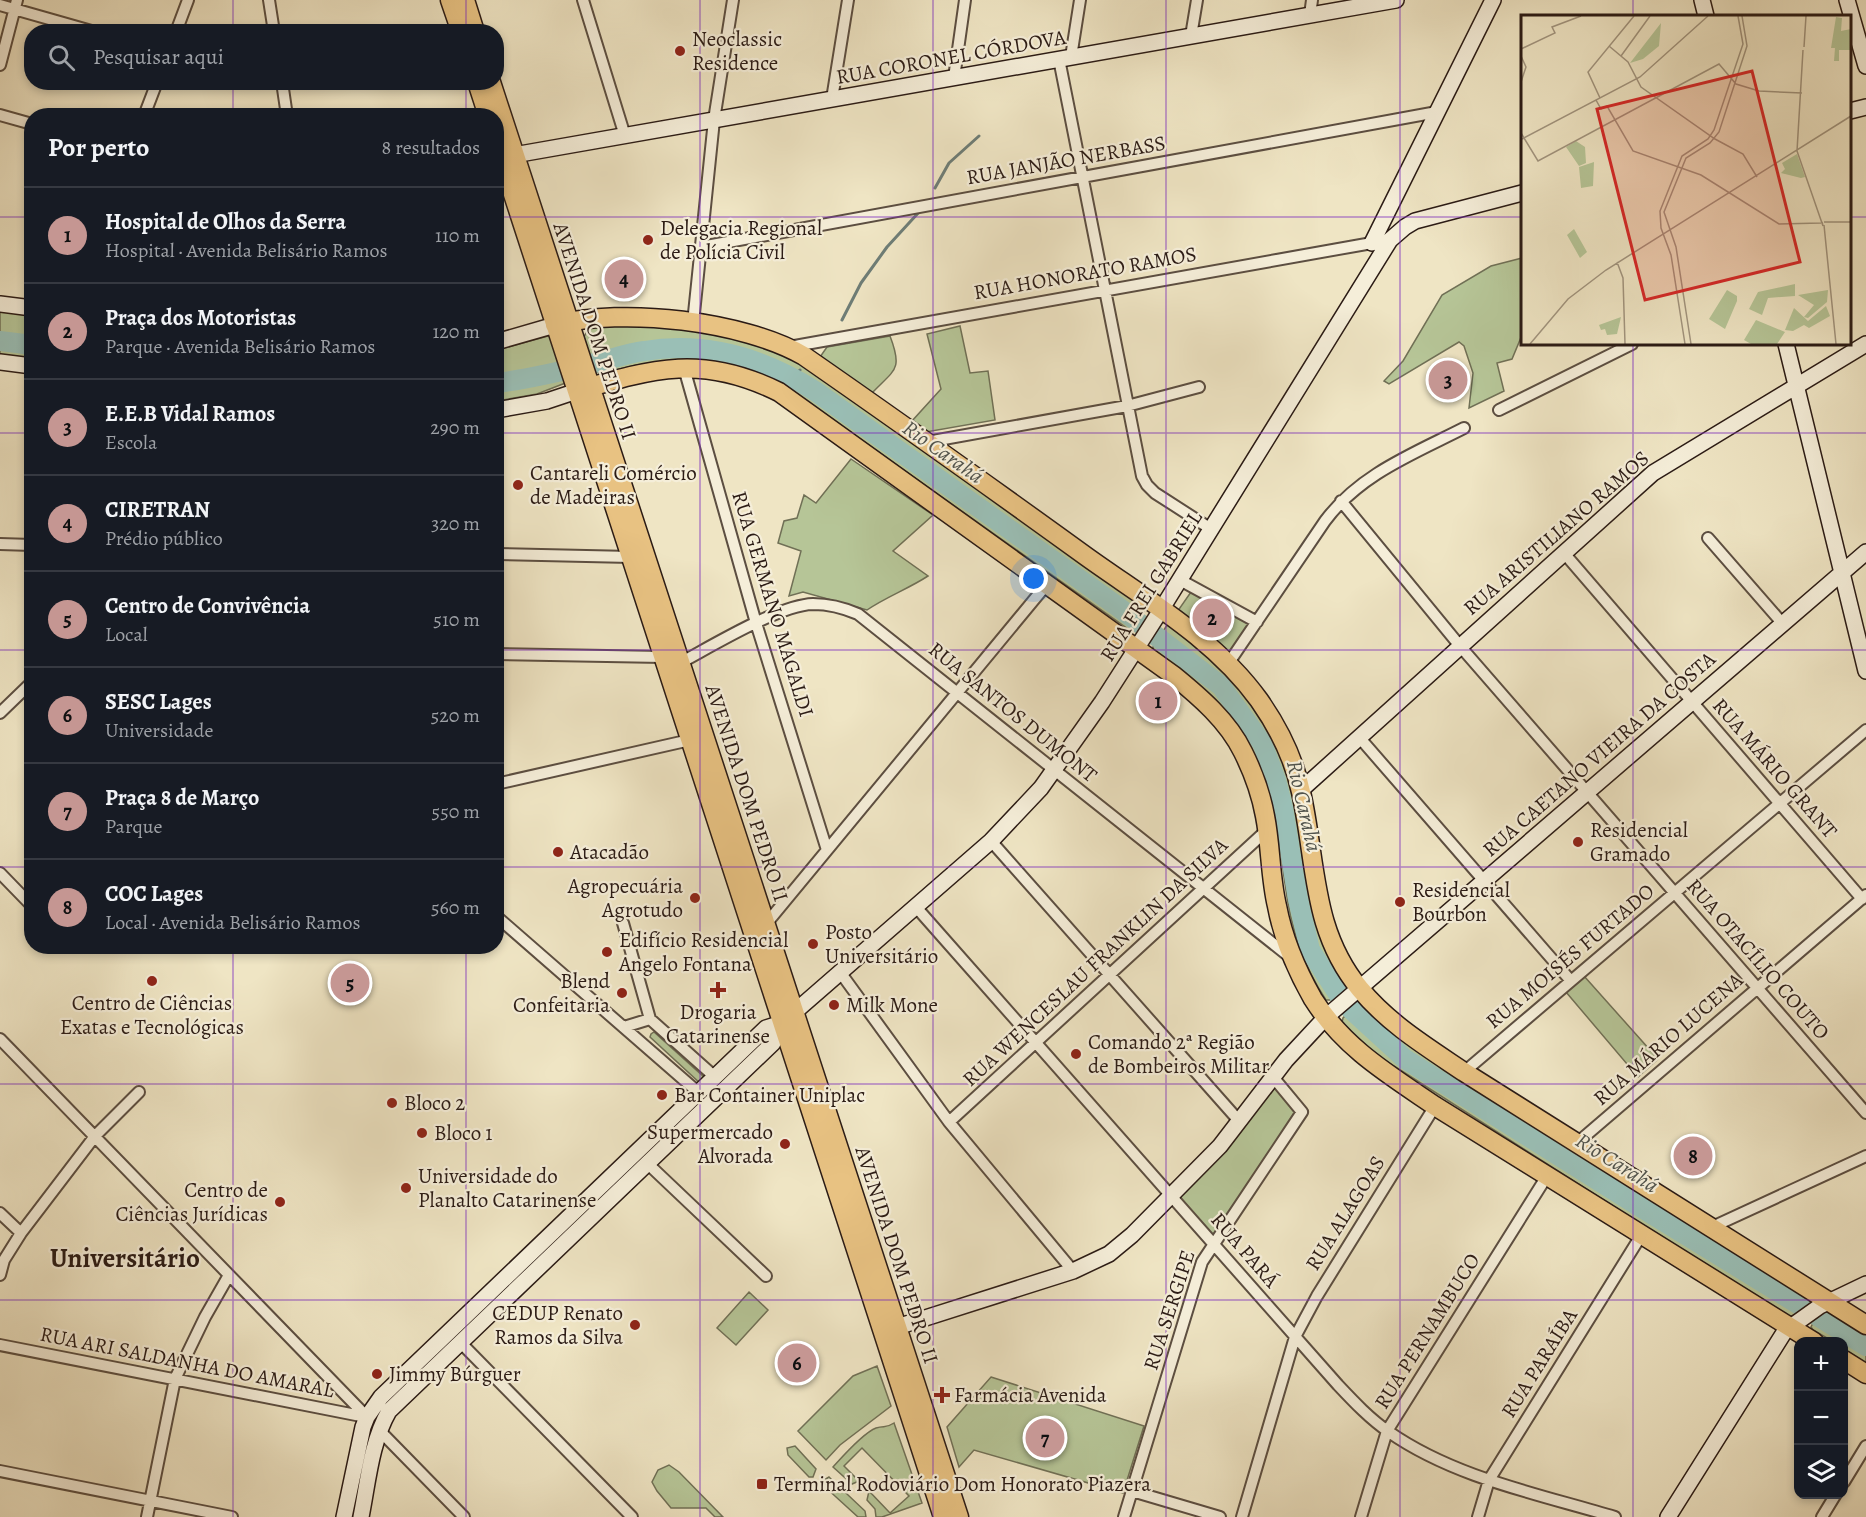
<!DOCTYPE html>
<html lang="pt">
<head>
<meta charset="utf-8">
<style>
	:root { --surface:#171b24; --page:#242831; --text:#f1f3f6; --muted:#9ea1a6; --line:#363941; --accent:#c59692 }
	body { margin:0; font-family:Alegreya,serif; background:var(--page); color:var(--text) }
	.controls { position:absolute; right:18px; bottom:18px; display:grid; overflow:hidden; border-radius:12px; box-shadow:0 3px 9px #0003 }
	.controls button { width:54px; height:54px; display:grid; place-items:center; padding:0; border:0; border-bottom:2px solid var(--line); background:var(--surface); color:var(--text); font:30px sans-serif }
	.you { position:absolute; left:1034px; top:579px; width:21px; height:21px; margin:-15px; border:4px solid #fff; border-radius:50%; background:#1a73e8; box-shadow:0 0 0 9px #1a73e833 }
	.badge { display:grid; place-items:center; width:39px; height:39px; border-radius:50%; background:var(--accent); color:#111; font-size:20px; font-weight:700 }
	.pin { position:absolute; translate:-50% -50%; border:3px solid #fff; box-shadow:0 2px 6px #0006 }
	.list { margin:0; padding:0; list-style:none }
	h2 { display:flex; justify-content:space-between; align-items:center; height:78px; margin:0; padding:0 24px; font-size:26px }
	h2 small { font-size:20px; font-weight:400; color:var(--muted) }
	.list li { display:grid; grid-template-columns:39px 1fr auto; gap:18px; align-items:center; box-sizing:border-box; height:96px; padding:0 24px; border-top:2px solid var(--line) }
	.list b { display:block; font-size:22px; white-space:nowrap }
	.list p { margin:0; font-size:20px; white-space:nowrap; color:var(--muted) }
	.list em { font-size:20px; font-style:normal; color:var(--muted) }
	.icon { flex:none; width:33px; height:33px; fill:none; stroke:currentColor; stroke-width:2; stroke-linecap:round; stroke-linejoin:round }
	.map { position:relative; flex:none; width:1866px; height:1517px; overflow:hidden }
	.search { position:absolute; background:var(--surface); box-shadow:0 3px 9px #0003; left:24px; top:24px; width:480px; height:66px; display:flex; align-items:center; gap:15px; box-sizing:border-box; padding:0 21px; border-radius:24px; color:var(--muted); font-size:22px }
	.panel { position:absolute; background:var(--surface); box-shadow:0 3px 9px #0003; left:24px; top:108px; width:480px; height:846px; border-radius:24px }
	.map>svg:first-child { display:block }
</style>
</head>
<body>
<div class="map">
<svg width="1866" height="1517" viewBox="0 0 1866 1517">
	<rect width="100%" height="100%" fill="#efe5c4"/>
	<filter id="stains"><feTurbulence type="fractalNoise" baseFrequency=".00333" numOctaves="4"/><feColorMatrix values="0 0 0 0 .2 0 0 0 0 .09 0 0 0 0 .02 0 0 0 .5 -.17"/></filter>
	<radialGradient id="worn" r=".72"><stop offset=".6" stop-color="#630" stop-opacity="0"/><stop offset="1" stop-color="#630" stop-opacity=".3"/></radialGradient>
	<path fill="#b6c597" stroke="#707056" stroke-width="1.5" d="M1522,258V335L1512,359L1497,363L1504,391L1469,408L1473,373L1464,346L1459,342L1389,384L1384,381L1403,361L1442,295L1491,266Z
		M0,310L31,315V360L0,355Z
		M597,324L699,328L774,345L1147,607L1131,631L795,393L672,362L636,365L599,374L594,368L584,337L587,331Z
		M960,326L970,373L988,371L995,420L926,432L912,421L941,389L927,334Z
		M548,336H552L568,382L537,394L497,401V350Z
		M890,336C903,370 895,369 872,393L820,357L827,347Z
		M851,459L933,515L893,551L928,576C908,589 886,597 867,610L803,592L789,596L801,551L778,543L784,521L797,518L804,495L816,503Z
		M1191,592L1251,624L1230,653L1177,612Z
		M1172,621L1244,691L1282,754L1301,826L1302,855L1310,898L1344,979V985L1330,1000H1326C1303,965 1290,925 1285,884C1281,859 1281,834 1275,810C1269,788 1260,766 1249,746L1153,650V647L1169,622Z
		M1584,976L1658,1059L1638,1077L1566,992Z
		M1359,1002L1811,1299L1810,1305L1798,1314L1787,1317L1394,1066L1363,1045L1342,1022L1343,1018Z
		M654,1032L705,1078L701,1084L650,1037L651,1034Z
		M1272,1081L1298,1113L1213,1240L1174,1195Z
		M749,1292L768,1310L736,1345L717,1328Z
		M1829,1313L1836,1315L1866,1333V1363L1844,1349V1342L1832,1341L1813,1330L1811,1327L1814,1321Z
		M877,1366L891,1406L840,1445L826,1460L798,1431L853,1376Z
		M991,1377L1144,1426L1123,1493L974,1450L959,1467L947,1427Z
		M894,1423L922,1503L882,1517H876L875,1509L867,1500L869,1491L890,1513L909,1496L862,1448L844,1466L859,1481L852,1484L833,1467C843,1456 863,1433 876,1428C885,1425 885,1429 894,1423Z
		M795,1446L816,1469L813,1477H809L788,1455L787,1448Z
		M669,1465L679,1472L723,1517H715L706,1508H671L657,1491L652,1482L658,1470Z
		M829,1477L865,1511L866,1517H858L825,1487L824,1480Z"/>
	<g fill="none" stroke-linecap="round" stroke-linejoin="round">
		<path stroke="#6e7d76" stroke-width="3" d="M935,188L949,163L979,136
			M842,320L861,283L887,247L920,211
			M794,378L800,370"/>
		<path stroke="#9abfb6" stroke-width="20" d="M0,341L32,345
			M496,383C530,379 563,371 595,363C612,359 628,353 644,351C705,341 763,358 815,391L1117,606L1221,686L1262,743L1276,780L1283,808L1298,899L1310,950L1344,1003L1405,1059L1637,1205L1866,1346"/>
		<defs>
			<path id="street" d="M269,0L274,32
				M583,0L625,136
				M0,5L95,32
				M1310,15L1312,0
				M176,32L188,0
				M1191,36L1197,0
				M1071,57L1080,0
				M1059,59L1142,476L1147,485L1155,493L1211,529
				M0,65L17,0
				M954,78L965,0
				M282,82L287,116
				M832,99L848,0
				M0,115L32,124
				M144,116L157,82
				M701,247L1437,112
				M693,323L714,120L733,0
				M789,347L1372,243
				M684,368L756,623L827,850
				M1499,410L1632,344
				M927,442L1127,406L1199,387
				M1341,501L1460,646L1866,1113
				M1708,538L1783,624
				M0,544L32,545
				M1564,553L1862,899
				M496,554L631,557
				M1180,580L1257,622
				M496,654L663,657
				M680,663C712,646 779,605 813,604C829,604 844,608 858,614L1290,957
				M1228,664L1325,521C1360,474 1413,454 1464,428
				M0,713L32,682
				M1359,737L1571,981
				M496,784L690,740
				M991,841L1240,1122
				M0,873L32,906
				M916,907L1338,1385C1354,1402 1370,1419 1389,1432C1455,1478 1539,1494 1615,1517
				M496,916L699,1093
				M623,923L650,1019
				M766,924L1047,584
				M840,972L949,1122L1073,1271
				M624,1027L650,1019L715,1077
				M0,1039L367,1417
				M1464,1072L1866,730
				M949,1122L1267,830
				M1577,1143L1866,895
				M647,1163L766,1276
				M0,1213L21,1233
				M1710,1228L1866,1156
				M0,1275L4,1260L21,1233L95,1136L139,1092
				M460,1342L632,1517
				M0,1345L366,1417
				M379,1430L464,1517
				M0,1471L232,1517
				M1844,1482L1866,1446
				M1132,1491L1220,1517
				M147,1517L175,1379L205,1317L229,1275
				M1124,1517L1202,1262L1302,1112L1273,1077
				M1242,1517L1295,1337L1317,1296L1435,1106
				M1361,1517L1387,1431L1547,1176
				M1478,1517L1489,1480L1642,1234
				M1822,1517L1836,1494"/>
			<path id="secondary" d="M1702,0L1706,16
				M1847,0L1866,66
				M1850,111L1866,107
				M514,155L1396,0
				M1372,243L1493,0
				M0,304L32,308
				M496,342L555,325
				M1786,344L1866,671
				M0,362L32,366
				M496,410L547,401L577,391
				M1301,790L1653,473L1866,344
				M897,1327L1073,1271L1109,1254L1132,1235L1220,1146L1286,1060L1326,1017L1866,552
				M344,1517L363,1427L367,1417L381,1397L766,1028L782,1023
				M361,1517C368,1482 371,1442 389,1411L773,1043L782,1023L991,841L1041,788L1102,702L1161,610L1390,240L1405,227L1415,221L1522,193
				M1668,1517L1785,1331L1820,1306L1866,1284"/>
			<path id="primary" d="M450,0L461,32
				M465,0L475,32
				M477,82L488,116
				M491,82L959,1517
				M496,142L943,1517
				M555,325C624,307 743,321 804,356C899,422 993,489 1087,557C1147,600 1215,639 1259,700C1278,727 1294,759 1301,792C1317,863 1311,930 1360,989C1389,1024 1427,1047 1464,1072L1866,1325
				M577,391C654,368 703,354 779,392L1173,675C1200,697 1228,721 1243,752C1253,772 1261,794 1265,816C1271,846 1270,877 1277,906C1283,938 1297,971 1313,999C1344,1048 1388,1074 1435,1106L1814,1342
				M1844,1360L1866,1374"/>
		</defs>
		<use href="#street" stroke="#5c4e41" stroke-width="14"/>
		<use href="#secondary" stroke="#2b1b15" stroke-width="18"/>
		<use href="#primary" stroke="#2b1b15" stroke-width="21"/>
		<use href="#street" stroke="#f5eed9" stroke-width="10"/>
		<use href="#secondary" stroke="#f5eed9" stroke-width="15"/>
		<use href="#primary" stroke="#e8c282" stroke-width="18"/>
	</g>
	<path fill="none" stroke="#7b2cbf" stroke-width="1.5" stroke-opacity="0.55" d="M233,0V32M466,0V32M700,0V1517M933,0V1517M1166,0V1517M1400,0V1517M1633,0V16M233,82V116M466,82V116M0,217H32M496,217H1522M1850,217H1866M1633,344V1517M0,433H32M496,433H1866M0,650H32M496,650H1866M0,867H32M496,867H1866M233,946V1517M466,946V1517M0,1084H1866M0,1300H1866"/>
	<g fill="#8f2418" stroke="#f5eed9" stroke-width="2">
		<circle cx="680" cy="51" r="6"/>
		<circle cx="648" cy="240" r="6"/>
		<circle cx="518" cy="485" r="6"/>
		<circle cx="1578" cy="842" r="6"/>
		<circle cx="558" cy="852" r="6"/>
		<circle cx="695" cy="898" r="6"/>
		<circle cx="1400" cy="902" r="6"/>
		<circle cx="813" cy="944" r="6"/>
		<circle cx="607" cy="952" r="6"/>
		<circle cx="152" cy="981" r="6"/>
		<path d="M715 981h6v6h6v6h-6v6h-6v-6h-6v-6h6z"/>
		<circle cx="622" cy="993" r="6"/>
		<circle cx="834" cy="1005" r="6"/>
		<circle cx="1076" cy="1054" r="6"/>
		<circle cx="662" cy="1095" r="6"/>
		<circle cx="392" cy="1103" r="6"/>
		<circle cx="422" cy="1133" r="6"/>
		<circle cx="785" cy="1144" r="6"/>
		<circle cx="406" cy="1188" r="6"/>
		<circle cx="280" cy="1202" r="6"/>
		<circle cx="635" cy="1325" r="6"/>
		<circle cx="377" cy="1374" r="6"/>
		<path d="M939 1386h6v6h6v6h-6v6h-6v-6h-6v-6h6z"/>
		<rect x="756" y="1478" width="12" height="12" rx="3"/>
	</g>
	<g text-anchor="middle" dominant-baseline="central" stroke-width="4.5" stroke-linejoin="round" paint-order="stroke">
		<g font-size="21" fill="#2b1b15" stroke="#f5eed9" text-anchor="start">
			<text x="692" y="39">Neoclassic<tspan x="692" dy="24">Residence</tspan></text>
			<text x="660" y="228">Delegacia Regional<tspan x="660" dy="24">de Polícia Civil</tspan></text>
			<text x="530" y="473">Cantareli Comércio<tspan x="530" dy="24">de Madeiras</tspan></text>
			<text x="1590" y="830">Residencial<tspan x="1590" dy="24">Gramado</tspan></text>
			<text x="570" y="852">Atacadão</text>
			<text x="683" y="886" text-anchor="end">Agropecuária<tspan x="683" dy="24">Agrotudo</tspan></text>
			<text x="1412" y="890">Residencial<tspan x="1412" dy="24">Bourbon</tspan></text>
			<text x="825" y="932">Posto<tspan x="825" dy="24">Universitário</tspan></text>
			<text x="619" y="940">Edifício Residencial<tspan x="619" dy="24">Angelo Fontana</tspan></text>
			<text x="610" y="981" text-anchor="end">Blend<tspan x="610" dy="24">Confeitaria</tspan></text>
			<text x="152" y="1003" text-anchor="middle">Centro de Ciências<tspan x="152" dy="24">Exatas e Tecnológicas</tspan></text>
			<text x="846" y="1005">Milk Mone</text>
			<text x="718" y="1012" text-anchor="middle">Drogaria<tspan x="718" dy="24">Catarinense</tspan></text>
			<text x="1088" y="1042">Comando 2ª Região<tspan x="1088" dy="24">de Bombeiros Militar</tspan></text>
			<text x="674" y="1095">Bar Container Uniplac</text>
			<text x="404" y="1103">Bloco 2</text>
			<text x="773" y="1132" text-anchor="end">Supermercado<tspan x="773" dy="24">Alvorada</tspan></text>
			<text x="434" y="1133">Bloco 1</text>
			<text x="418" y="1176">Universidade do<tspan x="418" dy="24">Planalto Catarinense</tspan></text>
			<text x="268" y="1190" text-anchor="end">Centro de<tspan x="268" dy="24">Ciências Jurídicas</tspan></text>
			<text x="623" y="1313" text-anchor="end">CEDUP Renato<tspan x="623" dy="24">Ramos da Silva</tspan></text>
			<text x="389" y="1374">Jimmy Búrguer</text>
			<text x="954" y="1395">Farmácia Avenida</text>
			<text x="774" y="1484">Terminal Rodoviário Dom Honorato Piazera</text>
		</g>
		<g font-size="21" fill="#2b1b15" stroke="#f5eed9">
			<text transform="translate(951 57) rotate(-10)">RUA CORONEL CÓRDOVA</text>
			<text transform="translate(1066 160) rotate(-10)">RUA JANJÃO NERBASS</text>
			<text transform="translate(1085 273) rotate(-10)">RUA HONORATO RAMOS</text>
			<text transform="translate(595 331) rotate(72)">AVENIDA DOM PEDRO II</text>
			<text transform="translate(1556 533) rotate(-41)">RUA ARISTILIANO RAMOS</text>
			<text transform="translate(1151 586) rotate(-58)">RUA FREI GABRIEL</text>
			<text transform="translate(773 604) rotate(73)">RUA GERMANO MAGALDI</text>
			<text transform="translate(1013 712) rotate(39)">RUA SANTOS DUMONT</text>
			<text transform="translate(1599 754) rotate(-41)">RUA CAETANO VIEIRA DA COSTA</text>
			<text transform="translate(1775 768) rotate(49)">RUA MÁRIO GRANT</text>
			<text transform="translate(747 793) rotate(72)">AVENIDA DOM PEDRO II</text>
			<text transform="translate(1570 956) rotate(-40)">RUA MOISÉS FURTADO</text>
			<text transform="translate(1758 959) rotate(49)">RUA OTACÍLIO COUTO</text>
			<text transform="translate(1095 962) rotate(-43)">RUA WENCESLAU FRANKLIN DA SILVA</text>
			<text transform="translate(1668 1039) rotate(-41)">RUA MÁRIO LUCENA</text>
			<text transform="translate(1345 1213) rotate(-58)">RUA ALAGOAS</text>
			<text transform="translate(1245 1250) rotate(49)">RUA PARÁ</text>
			<text transform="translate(897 1255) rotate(72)">AVENIDA DOM PEDRO II</text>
			<text transform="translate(1169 1310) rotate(-72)">RUA SERGIPE</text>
			<text transform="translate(1427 1331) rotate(-58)">RUA PERNAMBUCO</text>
			<text transform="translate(187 1362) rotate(11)">RUA ARI SALDANHA DO AMARAL</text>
			<text transform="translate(1539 1363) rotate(-58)">RUA PARAÍBA</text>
		</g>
		<g font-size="22" font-style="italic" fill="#52544d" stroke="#f5eed9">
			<text transform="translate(943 452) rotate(35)">Rio Carahá</text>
			<text transform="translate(1304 806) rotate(77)">Rio Carahá</text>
			<text transform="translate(1617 1163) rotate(32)">Rio Carahá</text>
		</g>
		<g font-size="27" font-weight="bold" fill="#2b1b15" stroke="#f5eed9">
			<text x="125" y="1258">Universitário</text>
		</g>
	</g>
	<g transform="translate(1521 15)">
		<rect width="330" height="330" fill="#efe5c4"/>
		<path d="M315,2L321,3L320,16L330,14V35H318V46H313L314,33H310ZM140,8L138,31L122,44L109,48ZM55,126L64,132L65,148L58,151L45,132ZM276,139L284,162L280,163L260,158L264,154L261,148ZM73,147L72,171L60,173L58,152ZM53,214L66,237L59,243L46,220ZM274,269V281L247,283L241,300L228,294L237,277ZM206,275L216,281V286L204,314L188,304ZM307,275L306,287L287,303L283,302L293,290L277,280ZM305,291L309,301L288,313L283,310L272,316L264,315L273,293L287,306ZM100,302L96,319L86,320L84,314L80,315L78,310ZM235,305L264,317L256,329H230L223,325Z" fill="#b6c597"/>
		<path fill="none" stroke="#a1947e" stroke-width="1.5" d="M88,31L107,47L120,72L194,124L222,139L236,162M283,32L285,1M0,34L34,18L31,12L60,1M282,35L276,136L302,211L301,207M0,41L5,52L0,67M100,41L129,1M79,83L67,57L113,1M75,85L80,94L86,91L112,136L180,160L258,209L300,208M0,118L17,146L198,49L215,69L238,76L281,78M1,124L119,62L187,1M303,207H330M303,210L315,329M96,247L102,263L104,329M9,329L47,284L85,255L330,101M164,329L150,240L140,213L139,196L161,141L187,124L193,115L222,29L217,1M170,329L155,232L143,197L165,143L189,128L198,117L226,31L221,1"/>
		<path fill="#d62828" fill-opacity="0.15" stroke="#d62828" stroke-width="3" d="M231,56L279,247L124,285L76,94Z"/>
		<rect width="330" height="330" fill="none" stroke="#2b1b15" stroke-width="3"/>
	</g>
	<rect width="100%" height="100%" filter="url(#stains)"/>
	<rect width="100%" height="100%" fill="url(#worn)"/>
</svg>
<div class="controls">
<button>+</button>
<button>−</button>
<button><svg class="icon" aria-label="layers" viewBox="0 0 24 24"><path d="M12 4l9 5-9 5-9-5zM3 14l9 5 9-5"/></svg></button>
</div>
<div class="you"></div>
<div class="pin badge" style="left:1158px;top:701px">1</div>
<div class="pin badge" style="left:1212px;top:618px">2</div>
<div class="pin badge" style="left:1448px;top:380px">3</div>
<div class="pin badge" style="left:624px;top:279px">4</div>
<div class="pin badge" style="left:350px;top:983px">5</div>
<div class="pin badge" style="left:797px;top:1363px">6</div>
<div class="pin badge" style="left:1045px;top:1438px">7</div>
<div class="pin badge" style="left:1693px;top:1156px">8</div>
<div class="search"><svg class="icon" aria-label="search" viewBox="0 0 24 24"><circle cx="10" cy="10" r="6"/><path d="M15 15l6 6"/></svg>Pesquisar aqui</div>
<section class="panel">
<h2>Por perto<small>8 resultados</small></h2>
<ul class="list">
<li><span class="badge">1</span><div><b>Hospital de Olhos da Serra</b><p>Hospital · Avenida Belisário Ramos</p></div><em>110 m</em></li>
<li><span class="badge">2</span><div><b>Praça dos Motoristas</b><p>Parque · Avenida Belisário Ramos</p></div><em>120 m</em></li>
<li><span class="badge">3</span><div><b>E.E.B Vidal Ramos</b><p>Escola</p></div><em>290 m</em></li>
<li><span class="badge">4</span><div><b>CIRETRAN</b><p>Prédio público</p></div><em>320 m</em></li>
<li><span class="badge">5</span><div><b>Centro de Convivência</b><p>Local</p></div><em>510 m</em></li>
<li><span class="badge">6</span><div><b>SESC Lages</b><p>Universidade</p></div><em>520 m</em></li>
<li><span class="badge">7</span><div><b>Praça 8 de Março</b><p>Parque</p></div><em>550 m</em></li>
<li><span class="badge">8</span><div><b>COC Lages</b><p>Local · Avenida Belisário Ramos</p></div><em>560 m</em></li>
</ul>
</section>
</div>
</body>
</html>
